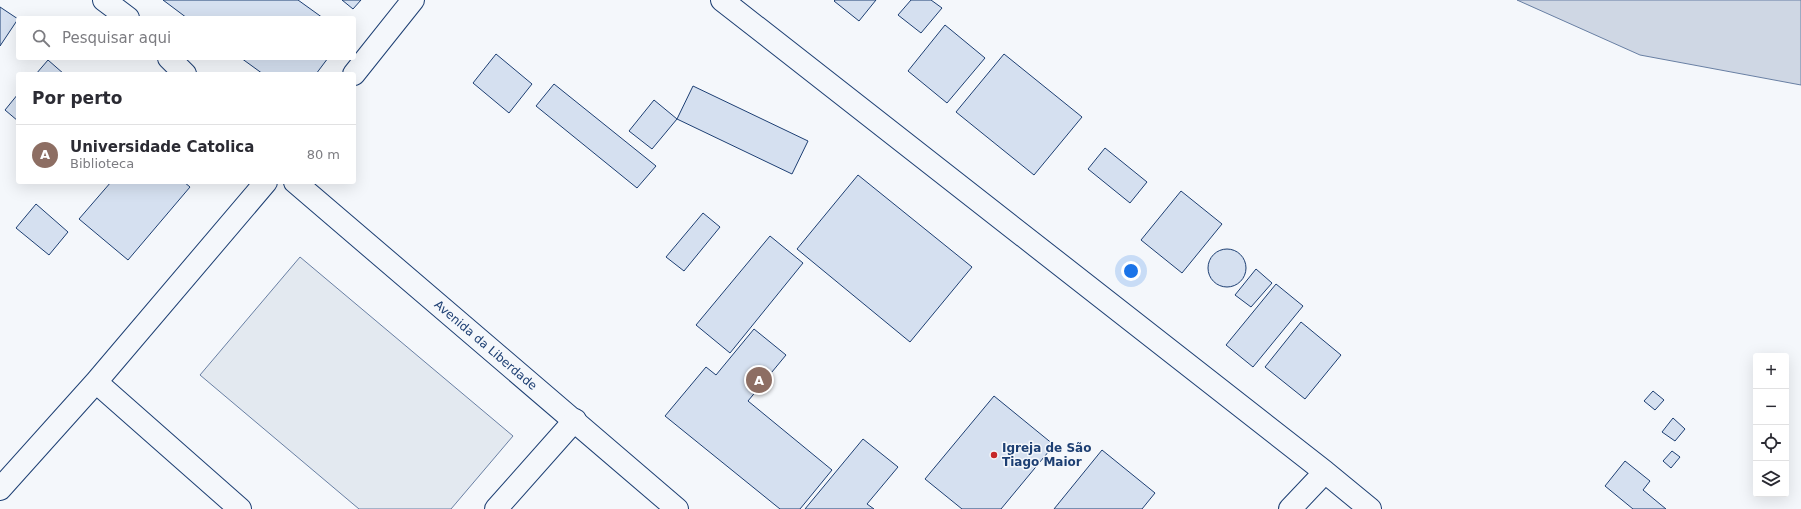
<!DOCTYPE html>
<html lang="pt">
<head>
<meta charset="utf-8">
<style>
	:root { --surface:#fff; --page:#f7f7f7; --text:#2b2b33; --muted:#7c7c81; --line:#e1e1e2; --accent:#c62828 }
	body { margin:0; font-family:"DejaVu Sans",sans-serif; background:var(--page); color:var(--text) }
	.controls { position:absolute; right:12px; bottom:12px; display:grid; overflow:hidden; border-radius:4px; box-shadow:0 4px 16px #0002 }
	.controls button { width:36px; height:36px; display:grid; place-items:center; padding:0; border:0; border-bottom:1px solid var(--line); background:var(--surface); color:var(--text); font:20px sans-serif }
	.you { position:absolute; left:1131px; top:271px; width:14px; height:14px; margin:-10px; border:3px solid #fff; border-radius:50%; background:#1a73e8; box-shadow:0 0 0 6px #1a73e833 }
	.badge { display:grid; place-items:center; width:26px; height:26px; border-radius:50%; background:var(--accent); color:#fff; font-size:13px; font-weight:700 }
	.pin { position:absolute; translate:-50% -50%; border:2px solid #fff; box-shadow:0 1px 4px #0006 }
	.list { margin:0; padding:0; list-style:none }
	h2 { display:flex; justify-content:space-between; align-items:center; height:52px; margin:0; padding:0 16px; font-size:17px }
	h2 small { font-size:13px; font-weight:400; color:var(--muted) }
	.list li { display:grid; grid-template-columns:26px 1fr auto; gap:12px; align-items:center; box-sizing:border-box; height:60px; padding:0 16px; border-top:1px solid var(--line) }
	.list b { display:block; font-size:15px; white-space:nowrap }
	.list p { margin:0; font-size:13px; white-space:nowrap; color:var(--muted) }
	.list em { font-size:13px; font-style:normal; color:var(--muted) }
	.icon { flex:none; width:22px; height:22px; fill:none; stroke:currentColor; stroke-width:2; stroke-linecap:round; stroke-linejoin:round }
	.map { position:relative; flex:none; width:1801px; height:509px; overflow:hidden }
	.search { position:absolute; background:var(--surface); box-shadow:0 4px 16px #0002; left:16px; top:16px; width:340px; height:44px; display:flex; align-items:center; gap:10px; box-sizing:border-box; padding:0 14px; border-radius:4px; color:var(--muted); font-size:15px }
	.panel { position:absolute; background:var(--surface); box-shadow:0 4px 16px #0002; left:16px; top:72px; width:340px; height:112px; border-radius:4px }
	.map>svg:first-child { display:block }
</style>
</head>
<body>
<div class="map">
<svg width="1801" height="509" viewBox="0 0 1801 509">
	<rect width="100%" height="100%" fill="#f4f7fb"/>
	<path fill="#e3e9f0" stroke="#687fa3" d="M300,257L513,436L451,509H359L200,375Z"/>
	<path fill="#cfd7e4" stroke="#687fa3" d="M1517,0H1801V85L1640,55Z"/>
	<path fill="#d5e0f0" stroke="#1d3f73" d="M163,0H298L323,18H187Z
		M342,0H361L353,9Z
		M835,0H876L859,21L834,1Z
		M911,0H931L942,8L921,33L898,15Z
		M0,7L18,19L0,46Z
		M945,25L985,58L947,103L908,71Z
		M496,54L532,84L509,113L473,83Z
		M1004,54L1082,117L1034,175L956,112Z
		M241,58H328L316,74H263Z
		M48,60L64,74H36Z
		M554,84L656,166L637,188L536,106Z
		M693,86L808,141L792,174L677,119Z
		M18,94V121L5,110Z
		M654,100L677,119L652,149L629,131Z
		M1105,148L1147,182L1130,203L1088,169Z
		M858,175L972,267L910,342L797,249Z
		M111,182H184L190,187L128,260L79,219Z
		M1181,191L1222,224L1182,273L1141,240Z
		M36,204L68,232L49,255L16,228Z
		M703,213L720,227L684,271L666,257Z
		M770,236L803,263L730,353L696,325Z
		M1208 268a19 19 0 1 1 38 0a19 19 0 1 1-38 0Z
		M1256,269L1272,283L1251,307L1235,295Z
		M1276,284L1303,306L1253,367L1226,345Z
		M1301,322L1341,355L1305,399L1265,367Z
		M754,329L786,355L748,401L832,470L800,509H780L665,416L706,367L716,375Z
		M1653,391L1664,400L1655,410L1644,401Z
		M994,396L1054,445L1001,509H962L925,479Z
		M1673,418L1685,429L1675,441L1662,432Z
		M863,439L898,467L867,504L874,509H805Z
		M1102,450L1155,493L1142,509H1054Z
		M1672,451L1680,457L1671,468L1663,461Z
		M1625,461L1650,481L1643,490L1666,509H1633L1605,486Z"/>
	<g fill="none" stroke-linecap="round" stroke-linejoin="round">
		<defs>
			<path id="minor" d="M722,0L1325,472L1370,509
				M354,74L413,0
				M96,382L240,509
				M0,489L96,382L266,182
				M1290,509L1325,472"/>
			<g id="tertiary">
				<path d="M104,0L128,18"/>
				<path d="M169,58L185,74"/>
				<path id="s1" d="M295,182L677,509"/>
				<path d="M496,509L575,420"/>
			</g>
		</defs>
		<use href="#minor" stroke="#1d3f73" stroke-width="24"/>
		<use href="#tertiary" stroke="#1d3f73" stroke-width="24"/>
		<use href="#minor" stroke="#f4f7fb" stroke-width="22"/>
		<use href="#tertiary" stroke="#f4f7fb" stroke-width="22"/>
	</g>
	<circle fill="#c62828" stroke="#f4f7fb" stroke-width="1.5" cx="994" cy="455" r="4"/>
	<g text-anchor="middle" dominant-baseline="central" stroke-width="3" stroke-linejoin="round" paint-order="stroke">
		<g font-size="12" fill="#1d3f73" stroke="#f4f7fb">
			<text stroke="none"><textPath href="#s1" startOffset="251">Avenida da Liberdade</textPath></text>
		</g>
		<g font-size="12" font-weight="bold" fill="#1d3f73" stroke="#f4f7fb" text-anchor="start">
			<text x="1002" y="448">Igreja de São<tspan x="1002" dy="14">Tiago Maior</tspan></text>
		</g>
	</g>
</svg>
<div class="controls">
<button>+</button>
<button>−</button>
<button><svg class="icon" aria-label="locate" viewBox="0 0 24 24"><circle cx="12" cy="12" r="6"/><path d="M12 2v4M12 18v4M2 12h4M18 12h4"/></svg></button>
<button><svg class="icon" aria-label="layers" viewBox="0 0 24 24"><path d="M12 4l9 5-9 5-9-5zM3 14l9 5 9-5"/></svg></button>
</div>
<div class="you"></div>
<div class="pin badge" style="left:759px;top:380px;background:#8d6e63">A</div>
<div class="search"><svg class="icon" aria-label="search" viewBox="0 0 24 24"><circle cx="10" cy="10" r="6"/><path d="M15 15l6 6"/></svg>Pesquisar aqui</div>
<section class="panel">
<h2>Por perto<small></small></h2>
<ul class="list">
<li><span class="badge" style="background:#8d6e63">A</span><div><b>Universidade Catolica</b><p>Biblioteca</p></div><em>80 m</em></li>
</ul>
</section>
</div>
</body>
</html>
